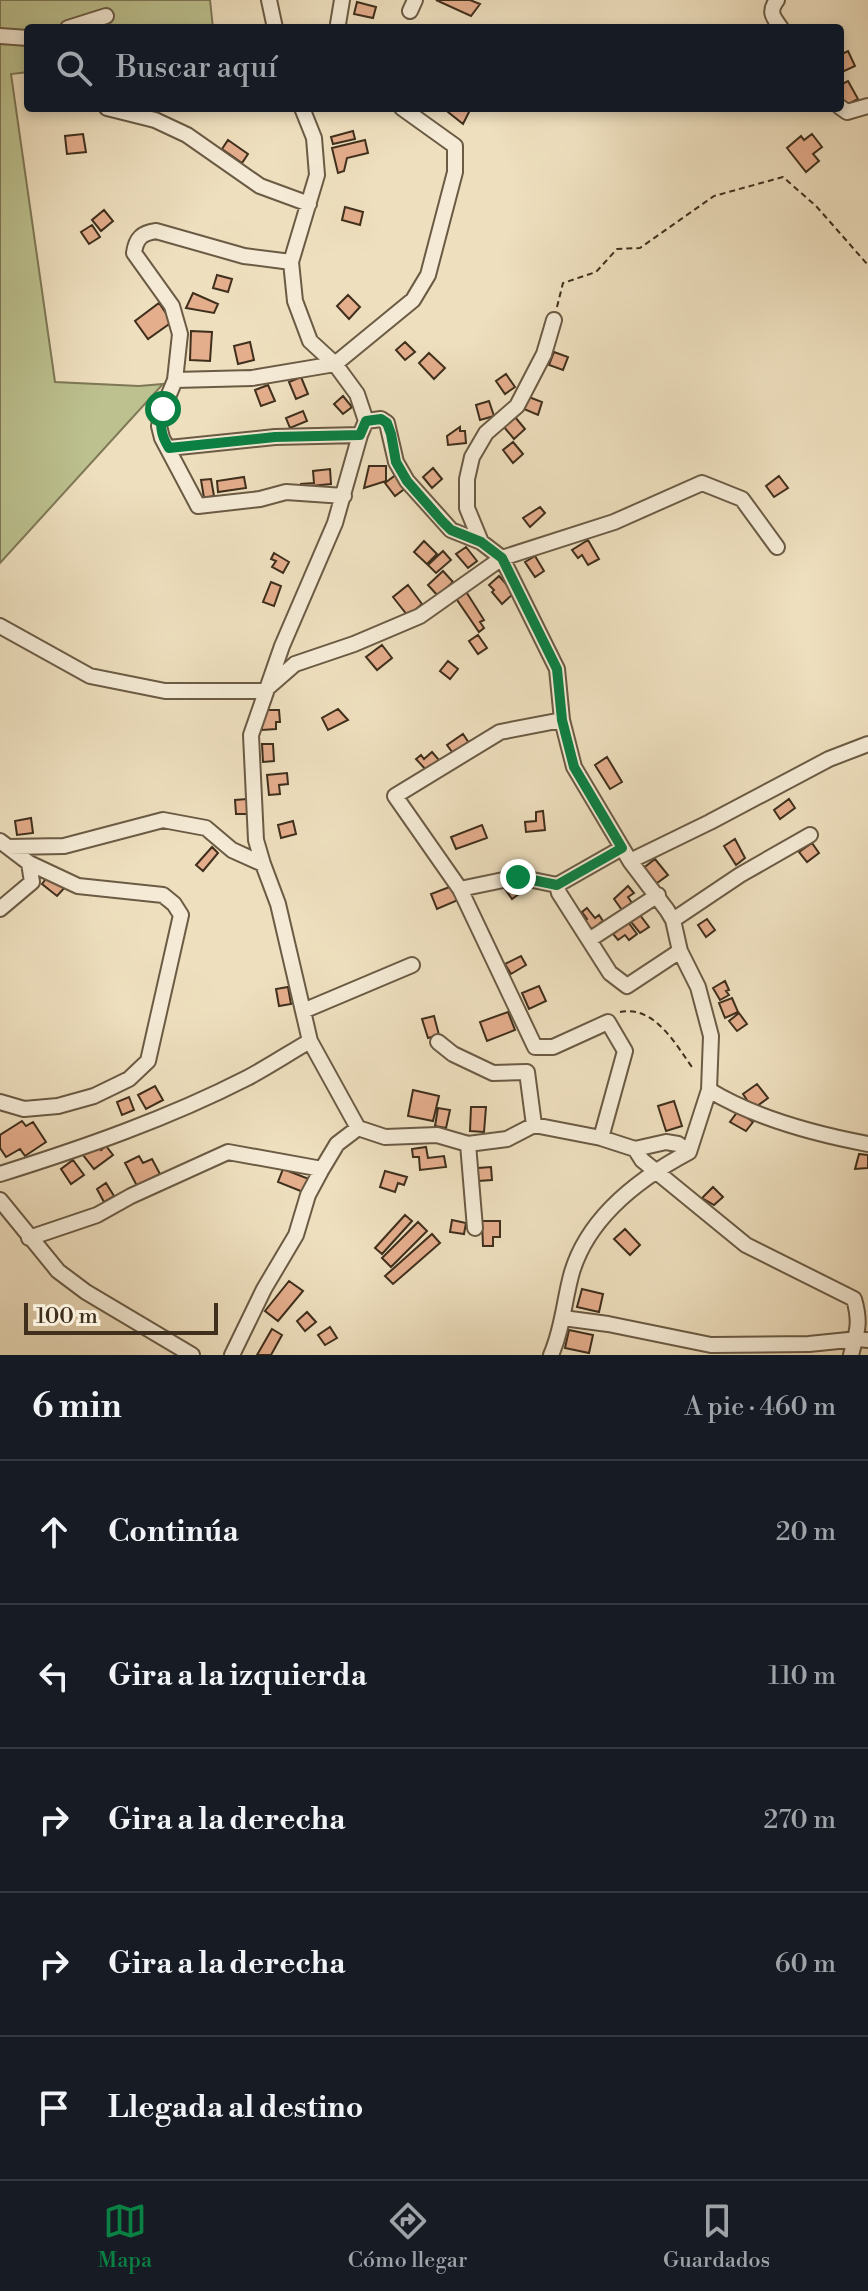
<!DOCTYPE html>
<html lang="es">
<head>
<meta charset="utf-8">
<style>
	:root { --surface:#171b24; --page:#242831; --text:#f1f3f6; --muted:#9ea1a6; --line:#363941; --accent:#0b8043 }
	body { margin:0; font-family:"Libre Bodoni",serif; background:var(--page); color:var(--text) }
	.scale { position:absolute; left:24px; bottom:20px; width:194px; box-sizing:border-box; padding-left:8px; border:4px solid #3f2f1c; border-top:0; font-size:22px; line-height:28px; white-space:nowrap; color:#3f2f1c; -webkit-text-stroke:6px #f4ead5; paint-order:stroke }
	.stop { position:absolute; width:24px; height:24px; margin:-18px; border:6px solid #0b8043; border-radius:50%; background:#fff }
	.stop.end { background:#0b8043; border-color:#fff; box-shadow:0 2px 8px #0008 }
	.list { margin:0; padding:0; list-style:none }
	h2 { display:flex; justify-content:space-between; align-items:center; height:104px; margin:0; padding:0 32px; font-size:34px }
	h2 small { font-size:26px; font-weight:400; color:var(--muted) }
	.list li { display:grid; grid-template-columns:52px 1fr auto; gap:24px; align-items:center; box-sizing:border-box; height:144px; padding:0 32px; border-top:2px solid var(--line) }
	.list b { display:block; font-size:30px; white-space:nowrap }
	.list em { font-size:26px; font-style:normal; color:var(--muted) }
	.icon { flex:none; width:44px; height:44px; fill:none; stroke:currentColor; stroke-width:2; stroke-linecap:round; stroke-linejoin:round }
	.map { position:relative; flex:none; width:868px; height:1355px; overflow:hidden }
	.search { position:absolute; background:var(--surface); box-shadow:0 4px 12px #0003; left:24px; right:24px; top:24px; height:88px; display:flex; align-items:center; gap:20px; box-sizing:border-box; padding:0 28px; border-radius:8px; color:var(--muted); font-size:30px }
	.sheet { height:824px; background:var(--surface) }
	nav { display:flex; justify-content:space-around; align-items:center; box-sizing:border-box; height:112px; border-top:2px solid var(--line); background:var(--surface); font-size:22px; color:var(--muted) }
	nav a { display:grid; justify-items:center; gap:4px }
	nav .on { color:var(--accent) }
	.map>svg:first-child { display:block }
</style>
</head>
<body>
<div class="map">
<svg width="868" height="1355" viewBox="0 0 868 1355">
	<rect width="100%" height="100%" fill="#eedfbe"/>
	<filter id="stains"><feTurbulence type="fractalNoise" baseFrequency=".0025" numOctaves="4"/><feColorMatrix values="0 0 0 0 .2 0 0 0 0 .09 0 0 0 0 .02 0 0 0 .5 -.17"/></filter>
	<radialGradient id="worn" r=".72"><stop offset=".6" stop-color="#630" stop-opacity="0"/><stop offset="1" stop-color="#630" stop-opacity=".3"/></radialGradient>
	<path fill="#bcc18f" stroke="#7e7856" stroke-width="2" d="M0,0H210L213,28H28V72L11,74L55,382L139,386L163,384L0,563Z"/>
	<path fill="#e4ad8c" stroke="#3f2f1c" stroke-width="2" d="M436,0H470L480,4L471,16Z
		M357,2L376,7L373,18L354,14Z
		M848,51L855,66L842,72L840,55Z
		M848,81L858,99L845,106L840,96V85Z
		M443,108H471L463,124Z
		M353,131L355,139L333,144L331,137Z
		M83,134L86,152L67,154L65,136Z
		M812,134L822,147L813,154L819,161L806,172L787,148L801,136L804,140Z
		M228,140L248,154L242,163L222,149Z
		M365,140L368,153L347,158L344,171L338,173L332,148Z
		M345,207L363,212L360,225L342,220Z
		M104,210L113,221L101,231L92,220Z
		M92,225L100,237L89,244L81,232Z
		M217,275L232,279L228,292L213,288Z
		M193,293L218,304L214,313L186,308Z
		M348,295L360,307L349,319L337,306Z
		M159,303L172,322L148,339L135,321Z
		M191,331L212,332L210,361L190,360Z
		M250,342L254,360L238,364L234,346Z
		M405,342L415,352L405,360L396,350Z
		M554,352L568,357L563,370L549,365Z
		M429,353L445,368L434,379L419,363Z
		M506,374L515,387L505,394L496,381Z
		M301,377L308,394L296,399L289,382Z
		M268,385L275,401L261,406L255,390Z
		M343,396L352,407L343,414L334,404Z
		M529,397L542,402L538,415L524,409Z
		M489,401L494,416L480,420L476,405Z
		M303,411L307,421L290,428L286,418Z
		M515,417L525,429L514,439L504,427Z
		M460,427V431H465L466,443L448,445L447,436Z
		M513,442L523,454L513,463L503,450Z
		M369,466H386V481L364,488Z
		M433,468L442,479L432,488L423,477Z
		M330,469L331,484L301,487V484L314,483L313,471Z
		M397,474L407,487L395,496L385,483Z
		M779,476L788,488L774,497L766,486Z
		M244,477L246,488L218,492L217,481Z
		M211,479L214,496L204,498L201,480Z
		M540,507L545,513L530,527L523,518Z
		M588,540L599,559L588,565L582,555L578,558L572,550Z
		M424,541L437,554L427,564L414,552Z
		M466,547L477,561L468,568L456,554Z
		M443,551L451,560L436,573L428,565Z
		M274,553L289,562L283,573L272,567L276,561L271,559Z
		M535,556L544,571L535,577L525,562Z
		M443,571L453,582L438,596L428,585Z
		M499,576L514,593L502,604L492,592L494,590L489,585Z
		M271,582L281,586L274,606L263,602Z
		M408,585L422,604L408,616L393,597Z
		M465,590L484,620L480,622L484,628L479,632L455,597Z
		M478,635L487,648L478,654L469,641Z
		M382,645L392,658L377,670L366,657Z
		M448,661L458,669L450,679L440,671Z
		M338,709L348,720L328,730L322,718Z
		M265,710H279L280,722H276V729L262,730V716H265Z
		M463,734L471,746L455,756L447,745Z
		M262,744H273L274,761L263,762Z
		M432,752L439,760L426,770L416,759L421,755L424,759Z
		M607,757L622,782L610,789L595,765Z
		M287,773L288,784L279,785L280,794L269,795L267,775Z
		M247,799V814H236L235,800Z
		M789,799L795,808L780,819L774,810Z
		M543,811L545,830L526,832L525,822L536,821V812Z
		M31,818L33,833L17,835L15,821Z
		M293,821L296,834L281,838L278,825Z
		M482,825L487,838L456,849L451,837Z
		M735,839L745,858L736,865L724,846Z
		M812,843L819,853L807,862L799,852Z
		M212,847L218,853L203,871L196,865Z
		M655,859L668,875L653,886L641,870Z
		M51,872L67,885L57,896L42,884Z
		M520,879L527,888L512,899L505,889Z
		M452,886L458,900L437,909L431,894Z
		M628,886L634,893L628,897L632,903L622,910L614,899Z
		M587,908L595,918L599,915L603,921L600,923L602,926L594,932L589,926L586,928L582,923L587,919L582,912Z
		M640,915L649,927L640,933L631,922Z
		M707,919L715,930L706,937L698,925Z
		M628,922L637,934L629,940L625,935L618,940L613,934Z
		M521,956L526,965L511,974L505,964Z
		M725,981L729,990L726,991L729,995L720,1000L713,988Z
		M539,986L546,1001L529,1009L522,993Z
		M288,987L291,1004L279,1006L276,989Z
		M732,998L738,1012L725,1018L719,1003Z
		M508,1012L515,1030L487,1041L480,1022Z
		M739,1013L747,1024L737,1031L729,1021Z
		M434,1016L439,1035L428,1038L422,1019Z
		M757,1084L768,1098L753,1109L743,1094Z
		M155,1086L163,1100L146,1109L138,1095Z
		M413,1090L439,1096L433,1121L408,1116Z
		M129,1097L134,1110L122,1115L117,1102Z
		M674,1101L682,1126L666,1131L658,1106Z
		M471,1107H486L484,1132L470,1131Z
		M438,1108L450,1110L446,1128L435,1126Z
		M738,1111L753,1122L746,1131L730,1122Z
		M22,1121L26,1126L33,1122L46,1142L25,1156L20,1149L6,1157L0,1148V1135Z
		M97,1145L101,1150L106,1146L113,1155L94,1169L83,1155Z
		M426,1147L428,1158L444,1156L446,1167L420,1170L419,1157H413L412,1149Z
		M859,1154L868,1155V1168L855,1169Z
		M139,1156L143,1163L152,1159L160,1174L137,1186L125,1163Z
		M73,1160L84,1175L71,1184L61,1169Z
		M491,1167L492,1180L478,1181V1168Z
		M283,1169L309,1179L303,1192L278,1182Z
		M385,1171L407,1177L404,1185L398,1183L395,1192L380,1187Z
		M106,1183L114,1196L104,1202L97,1189Z
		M713,1187L723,1197L714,1205L702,1198Z
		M405,1215L412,1221L382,1254L375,1248Z
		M452,1220L466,1223L464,1234L450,1232Z
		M482,1221H500V1237H493V1246H483Z
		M418,1222L427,1231L391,1267L382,1258Z
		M625,1229L640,1245L630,1255L614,1239Z
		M432,1234L440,1243L393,1284L385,1276Z
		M289,1281L303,1291L278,1321L265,1311Z
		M582,1289L603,1294L599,1312L577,1307Z
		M307,1312L316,1322L305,1331L297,1321Z
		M330,1327L337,1338L325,1345L318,1335Z
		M272,1329L282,1335L271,1355H257Z
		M569,1330L593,1335L589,1353L565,1348Z"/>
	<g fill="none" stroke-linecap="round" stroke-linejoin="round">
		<defs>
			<path id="street" d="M269,0L275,28
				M777,0C768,12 773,17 781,28
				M410,11L415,0
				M68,28L106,16
				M339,28L338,24L342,0
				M0,36L28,38
				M840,107L847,112L868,106
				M107,108L155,120L187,135L260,186L309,204
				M302,108L314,138L317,175L291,262L295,301L310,341L335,364L357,394L366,421L360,435L335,523L282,646L251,735L256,840L263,864L278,904L310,1041L358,1128L385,1137L437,1135L468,1144L507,1139L534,1125L601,1138L635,1149L666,1142L678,1144L689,1152
				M291,262L244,256L156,231C142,233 136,238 134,253L172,306L180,334L175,380L163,409L159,426L162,438L198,506L260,499L286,492L344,496
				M175,380L252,378L335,364L413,300L428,275L455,172V146L402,108
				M366,421L381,419L387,423L396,462L407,481L451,530L481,542
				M169,448L275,437L360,435
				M0,626L90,676L165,691H264L295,664L354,644L420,616L502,558L614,522L702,483L742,499L777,547
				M562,720L500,732L395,796L460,889L535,1047H553L608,1022L625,1051L601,1138
				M0,841L29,863L78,886L163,895L174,904L181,915L148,1061L129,1079L94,1096L58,1106L24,1109L0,1102
				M8,847L64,846L163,820L206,828L232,850L263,864
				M630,861L710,822L829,759L868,744
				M557,885L559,893L610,973L627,986L680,951
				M460,889L518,877L557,885L622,848
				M0,909L32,882L29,863
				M673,920L740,875L810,835
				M589,940L658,895
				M303,1011L412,965
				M438,1042L453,1054L493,1073L527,1072L534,1125
				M709,1090C755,1118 815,1134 868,1144
				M468,1144L475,1228
				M635,1149L642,1160L746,1245L854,1299C861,1323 857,1332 851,1355
				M0,1174C83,1148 169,1118 247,1078C268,1067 289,1053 310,1041
				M0,1200L58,1271L86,1292L192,1355
				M29,1238L97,1215L131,1196L228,1152L322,1169
				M563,1318L608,1324L711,1345L809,1344L858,1339L868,1340
				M232,1355L264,1289L296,1235L308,1195L322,1169L337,1144L358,1128
				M551,1355C563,1328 564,1300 572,1272C589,1216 640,1178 689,1152L709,1090L711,1036L698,987L680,951L673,920L667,910L630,861L574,767L562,720L557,669L502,558L481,542L467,508V479L472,457L486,433L517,406L544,354L554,320"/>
		</defs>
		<use href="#street" stroke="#6b5b44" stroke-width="18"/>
		<path stroke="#3f2f1c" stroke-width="2" stroke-dasharray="6 4" stroke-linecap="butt" d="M557,307L563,283L596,272L617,249L640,248L714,196L783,177L816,206L868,265
			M620,1012C655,1005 676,1045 694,1070"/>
		<use href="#street" stroke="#f4ead5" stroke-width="14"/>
	</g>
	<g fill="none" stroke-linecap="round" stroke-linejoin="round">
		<path stroke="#0b8043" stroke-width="10" d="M163,409C160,425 160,434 169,448L275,437L360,435L366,421L381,419L387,423L391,434L396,462L407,481L442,521L451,530L481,542L502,558L557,669L562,720L574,767L622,848L557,885L518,877"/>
	</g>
	<rect width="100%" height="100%" filter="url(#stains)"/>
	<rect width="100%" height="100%" fill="url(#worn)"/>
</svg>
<div class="scale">100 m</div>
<div class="stop" style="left:163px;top:409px"></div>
<div class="stop end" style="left:518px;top:877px"></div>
<div class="search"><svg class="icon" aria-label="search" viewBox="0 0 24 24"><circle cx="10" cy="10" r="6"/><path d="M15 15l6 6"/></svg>Buscar aquí</div>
</div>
<section class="sheet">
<h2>6 min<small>A pie · 460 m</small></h2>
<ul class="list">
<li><svg class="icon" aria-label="ahead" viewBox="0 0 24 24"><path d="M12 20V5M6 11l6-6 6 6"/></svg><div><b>Continúa</b></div><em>20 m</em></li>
<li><svg class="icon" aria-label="left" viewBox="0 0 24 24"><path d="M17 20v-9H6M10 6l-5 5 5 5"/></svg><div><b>Gira a la izquierda</b></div><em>110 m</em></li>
<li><svg class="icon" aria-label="right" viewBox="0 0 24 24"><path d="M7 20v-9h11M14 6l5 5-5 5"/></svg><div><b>Gira a la derecha</b></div><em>270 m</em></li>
<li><svg class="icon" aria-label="right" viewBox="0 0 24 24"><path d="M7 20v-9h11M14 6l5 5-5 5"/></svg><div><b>Gira a la derecha</b></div><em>60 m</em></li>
<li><svg class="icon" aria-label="arrive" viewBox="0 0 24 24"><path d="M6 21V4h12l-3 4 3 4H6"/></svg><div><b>Llegada al destino</b></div></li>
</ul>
</section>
<nav>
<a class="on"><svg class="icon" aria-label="map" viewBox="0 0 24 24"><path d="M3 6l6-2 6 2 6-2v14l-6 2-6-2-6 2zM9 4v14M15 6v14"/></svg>Mapa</a>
<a><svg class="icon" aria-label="directions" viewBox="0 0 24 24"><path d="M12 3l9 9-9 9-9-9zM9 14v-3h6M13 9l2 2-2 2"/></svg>Cómo llegar</a>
<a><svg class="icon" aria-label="saved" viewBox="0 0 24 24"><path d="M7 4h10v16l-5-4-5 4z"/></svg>Guardados</a>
</nav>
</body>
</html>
